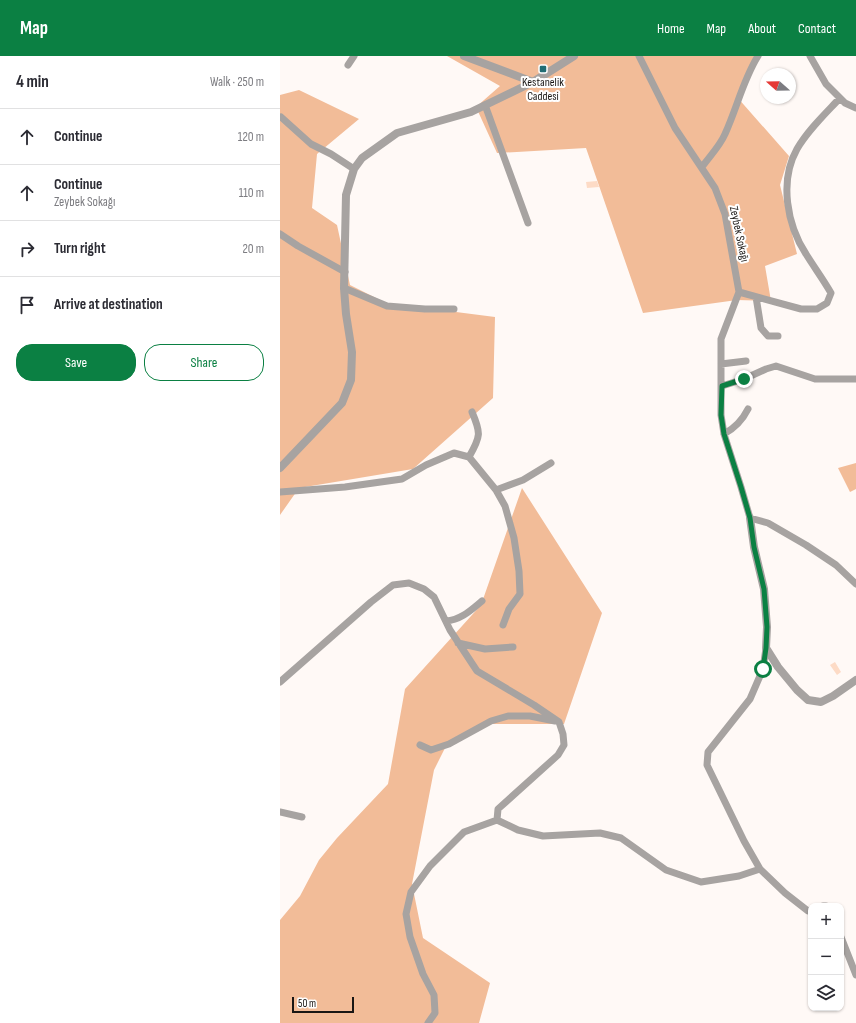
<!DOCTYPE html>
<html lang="en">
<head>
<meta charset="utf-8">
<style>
	:root { --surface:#fff; --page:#f2f2f3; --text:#2b2b33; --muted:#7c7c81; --line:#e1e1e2; --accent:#0b8043 }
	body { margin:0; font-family:"Sofia Sans Condensed",sans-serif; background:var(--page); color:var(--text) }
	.controls { position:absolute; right:12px; bottom:12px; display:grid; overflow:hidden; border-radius:8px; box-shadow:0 1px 3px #0004 }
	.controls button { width:36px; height:36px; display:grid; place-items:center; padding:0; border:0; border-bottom:1px solid var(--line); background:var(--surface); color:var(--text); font:20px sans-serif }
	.compass { position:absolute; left:480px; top:12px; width:36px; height:36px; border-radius:50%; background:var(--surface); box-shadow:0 1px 3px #0004; rotate:290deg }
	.scale { position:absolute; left:12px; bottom:10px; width:62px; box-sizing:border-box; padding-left:4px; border:2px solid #191614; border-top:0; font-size:11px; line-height:14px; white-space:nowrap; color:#191614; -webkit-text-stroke:3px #fff; paint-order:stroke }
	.stop { position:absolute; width:12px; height:12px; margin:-9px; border:3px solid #0b8043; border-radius:50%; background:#fff }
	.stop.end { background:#0b8043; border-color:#fff; box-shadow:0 1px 4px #0008 }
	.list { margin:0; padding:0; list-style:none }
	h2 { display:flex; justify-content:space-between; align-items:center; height:52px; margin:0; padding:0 16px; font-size:17px }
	h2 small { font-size:13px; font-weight:400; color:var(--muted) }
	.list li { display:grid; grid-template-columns:26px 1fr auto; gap:12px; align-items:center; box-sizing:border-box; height:56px; padding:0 16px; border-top:1px solid var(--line) }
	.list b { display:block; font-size:15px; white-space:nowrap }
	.list p { margin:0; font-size:13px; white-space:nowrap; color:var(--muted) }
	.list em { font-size:13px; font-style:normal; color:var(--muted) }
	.actions { display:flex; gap:8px; padding:12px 16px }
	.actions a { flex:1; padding:9px 0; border:1px solid var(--accent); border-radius:16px; text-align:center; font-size:14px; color:var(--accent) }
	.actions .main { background:var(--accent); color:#fff }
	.icon { flex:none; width:22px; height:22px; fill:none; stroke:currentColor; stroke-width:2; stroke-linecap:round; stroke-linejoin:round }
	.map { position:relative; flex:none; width:576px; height:967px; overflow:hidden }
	header { display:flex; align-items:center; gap:24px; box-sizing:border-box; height:56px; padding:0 20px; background:var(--accent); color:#fff }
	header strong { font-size:19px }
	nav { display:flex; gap:22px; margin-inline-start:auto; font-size:14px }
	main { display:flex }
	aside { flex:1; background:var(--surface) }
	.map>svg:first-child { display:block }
</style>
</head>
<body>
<header>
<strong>Map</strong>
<nav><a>Home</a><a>Map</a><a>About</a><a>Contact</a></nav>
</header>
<main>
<aside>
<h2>4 min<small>Walk · 250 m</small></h2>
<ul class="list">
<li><svg class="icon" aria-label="ahead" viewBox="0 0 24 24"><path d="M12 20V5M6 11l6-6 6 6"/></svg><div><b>Continue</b></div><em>120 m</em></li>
<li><svg class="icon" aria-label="ahead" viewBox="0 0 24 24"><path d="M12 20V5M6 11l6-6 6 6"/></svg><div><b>Continue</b><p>Zeybek Sokağı</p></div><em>110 m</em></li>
<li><svg class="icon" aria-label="right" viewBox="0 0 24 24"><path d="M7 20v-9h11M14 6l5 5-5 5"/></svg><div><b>Turn right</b></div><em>20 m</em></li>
<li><svg class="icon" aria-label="arrive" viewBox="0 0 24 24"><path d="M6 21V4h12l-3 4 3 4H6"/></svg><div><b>Arrive at destination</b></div></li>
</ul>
<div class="actions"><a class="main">Save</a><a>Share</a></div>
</aside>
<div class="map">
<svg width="576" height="967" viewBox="0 0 576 967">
	<rect width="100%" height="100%" fill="#fff9f6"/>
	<path fill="#f2bc98" d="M167,0H481L457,41L509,100L500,129L517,198L485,210L491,245L457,244L363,257L306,92L217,97L196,51L220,30Z
		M19,34L79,63L37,98L32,152L57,169L70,229L106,247L215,261L213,342L133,413L19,432L0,459V39Z
		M576,407V433L570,436L558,412Z
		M242,432L322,557L284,668H209L166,690L154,714L132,828L143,882L210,927L199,967H0V864L20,840L39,804L57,782L108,728L125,633L201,549Z"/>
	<path fill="#fddbc6" d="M317,125L319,131L307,132L306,126Z
		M555,606L561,616L557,619L550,609Z"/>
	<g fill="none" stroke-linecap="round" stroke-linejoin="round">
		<path stroke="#a7a3a1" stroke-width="7" d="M359,0L395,72L435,132L445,158L459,236L441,283V359L444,378L461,431L470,462L488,467L526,489L556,509L576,528
			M530,0L546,28L565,47L576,52
			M68,9L74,0
			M205,49L248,167
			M1,61L31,88L51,98L74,113
			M422,111C429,101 440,90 445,78C457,52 463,24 478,0
			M0,178L18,190L65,216
			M64,232L107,250L145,253H174
			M459,236L521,253H537L547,247L551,237C543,223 534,211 526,198C507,169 499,125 517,93C528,74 545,58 560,42
			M476,241L481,272L488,280H498
			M441,308L466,305
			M442,330L464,323L486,313L496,310L535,323H576
			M444,378C455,372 462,365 468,353
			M189,401C201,380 201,377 192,356
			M216,434L243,424L271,407
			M0,436L65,431L122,423L146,409L174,397L189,401L216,434L225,450L234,482L239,515L240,538L229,553L223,569
			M166,565C181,564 191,554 202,545
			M178,587L205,593L233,591
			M486,592L483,613L470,643L428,696L427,709L464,785L480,813L505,837L528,855L531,854
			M0,626L91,546L113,529L129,527L144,533L154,541L170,574L197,615L254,649L279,666L283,678L284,689L278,699L218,753L217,764L238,774L263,780L320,777L341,782L386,814L421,826L459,820L480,813
			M140,689L151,694L169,688L211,665L228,660H250L275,665
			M0,756L22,761
			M543,850H546
			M561,881L576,919
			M148,967L155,957L154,939L143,918L130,881L126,858L131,836L150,810L184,776L217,764"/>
		<path stroke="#a7a3a1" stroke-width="8" d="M184,0L253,26
			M0,412L62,347L71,324L72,296L66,258L64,232L66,139L74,113L82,102L117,77L191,56L253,26L294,0
			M470,462L474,491L484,533L487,571L486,592L498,611L517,634L528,644L541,646L553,640L576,624"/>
	</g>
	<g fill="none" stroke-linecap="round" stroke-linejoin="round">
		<path stroke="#0b8043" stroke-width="5" d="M464,323L442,330L441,359L444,378L461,431L470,462L474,491L484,533L487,571L486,592L483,613"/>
	</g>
	<rect fill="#226d74" stroke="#fff" stroke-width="1.5" x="259" y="9" width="8" height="8" rx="2"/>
	<g text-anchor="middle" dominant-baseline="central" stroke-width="4" stroke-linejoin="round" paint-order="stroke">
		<g font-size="12" fill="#191614" stroke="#fff">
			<text x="263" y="26">Kestanelik<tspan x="263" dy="14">Caddesi</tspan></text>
		</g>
		<g font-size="12" fill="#191614" stroke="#fff">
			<text transform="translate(459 178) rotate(78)">Zeybek Sokağı</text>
		</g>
	</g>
</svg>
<div class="controls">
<button>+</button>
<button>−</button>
<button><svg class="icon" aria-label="layers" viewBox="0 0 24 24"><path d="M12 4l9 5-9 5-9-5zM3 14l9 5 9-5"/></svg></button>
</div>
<svg class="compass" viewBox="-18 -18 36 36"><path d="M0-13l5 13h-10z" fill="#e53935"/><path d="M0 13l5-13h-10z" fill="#7c7c81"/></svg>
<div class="scale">50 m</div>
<div class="stop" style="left:483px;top:613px"></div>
<div class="stop end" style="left:464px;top:323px"></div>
</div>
</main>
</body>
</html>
